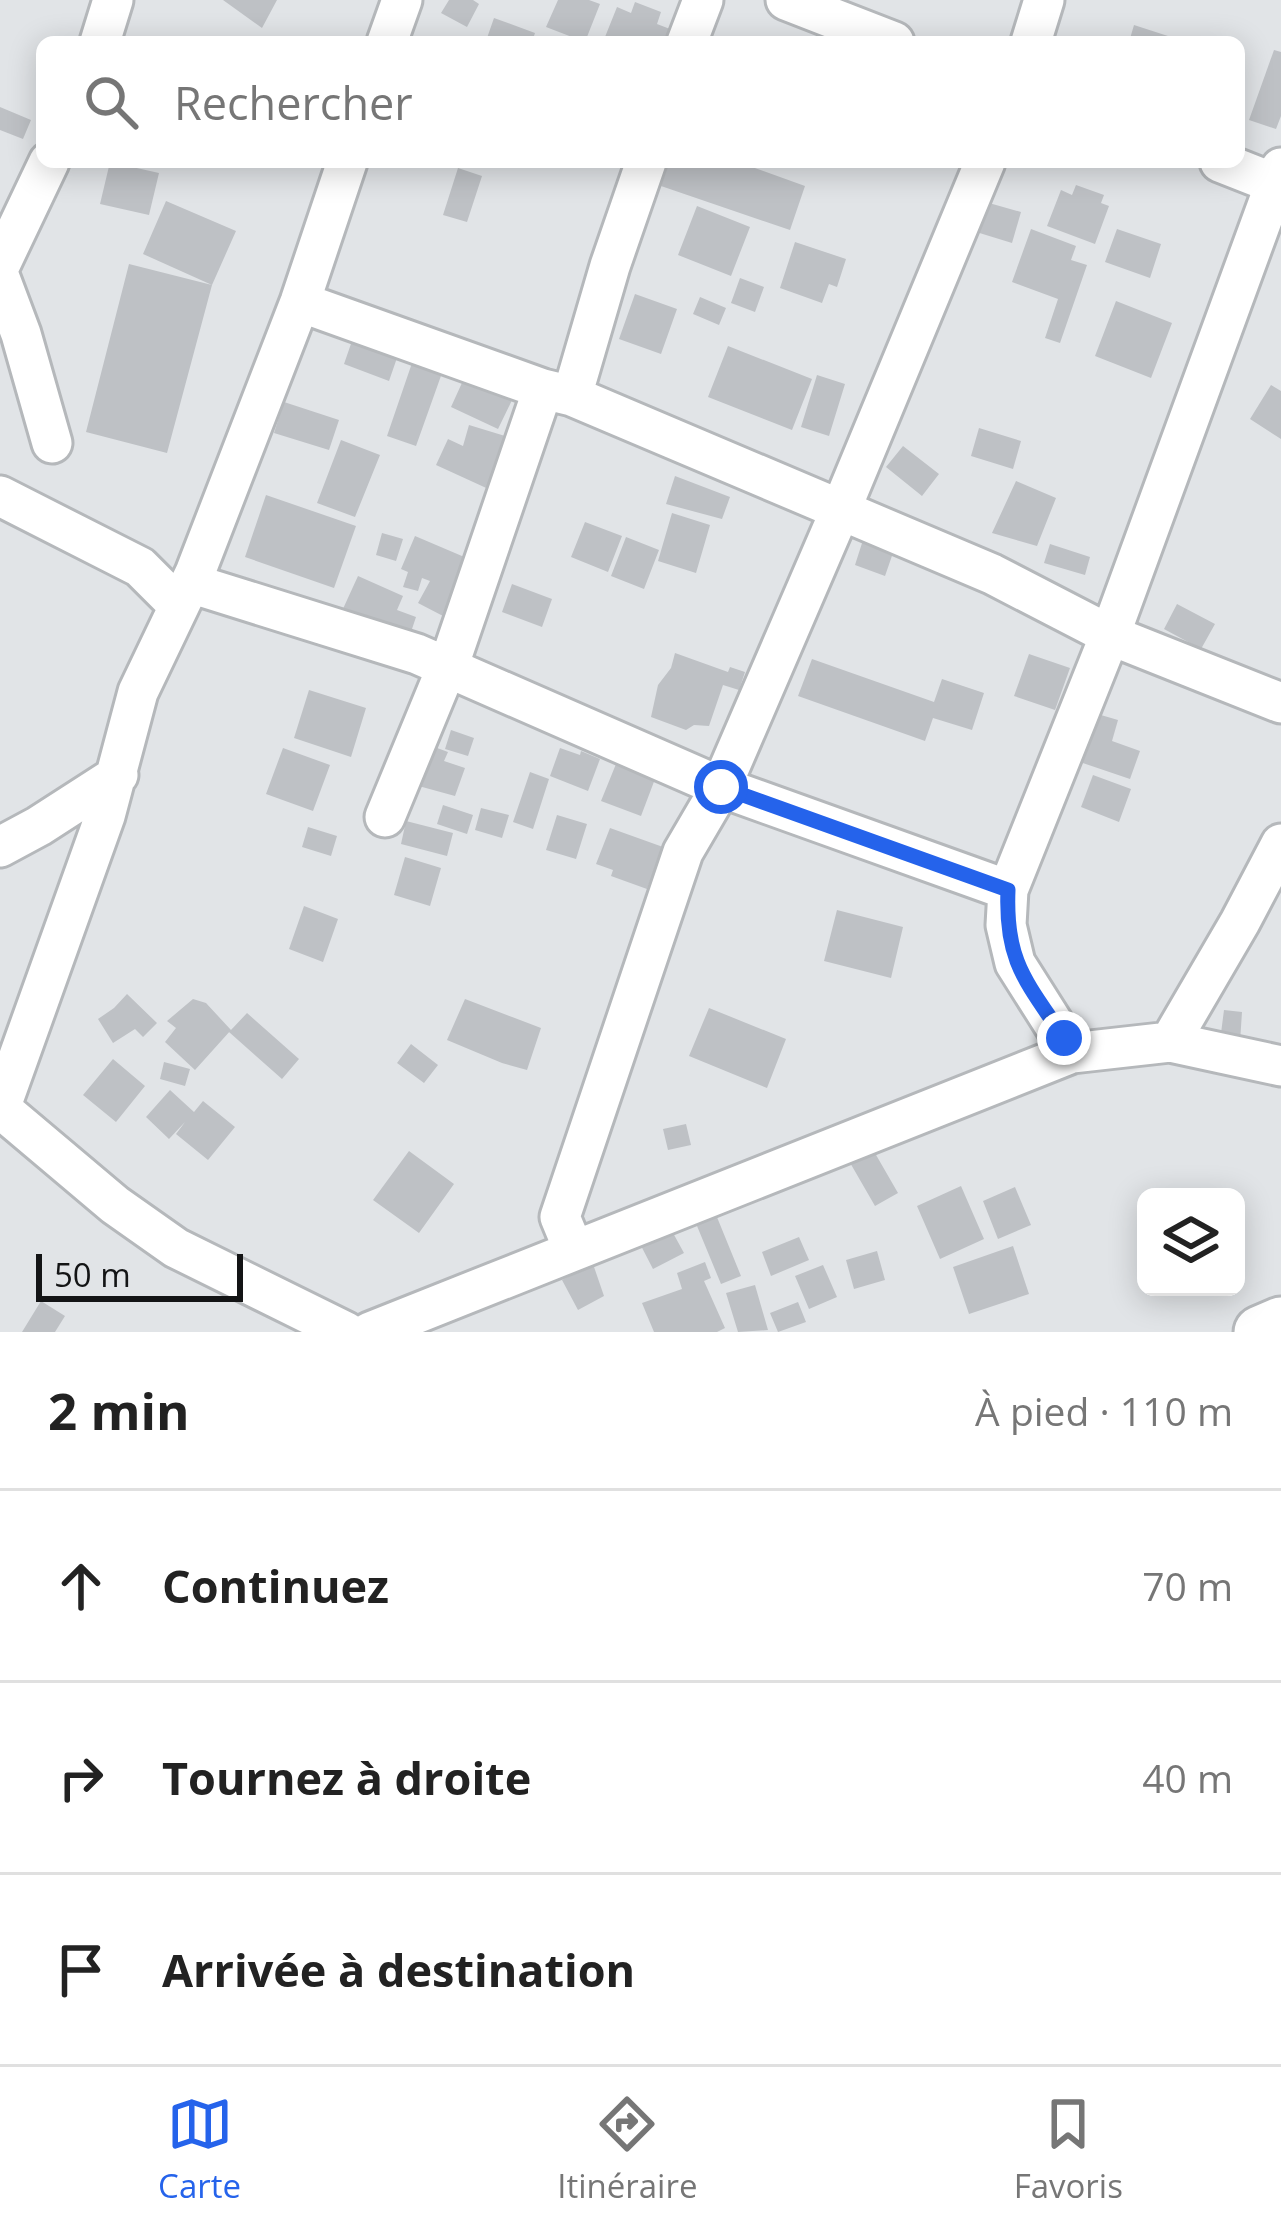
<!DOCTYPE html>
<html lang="fr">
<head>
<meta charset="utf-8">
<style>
	:root { --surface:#fff; --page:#f2f2f2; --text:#222; --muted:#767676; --line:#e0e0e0; --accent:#2563eb }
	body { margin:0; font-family:"Open Sans",sans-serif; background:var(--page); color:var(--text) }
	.controls { position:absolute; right:36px; bottom:36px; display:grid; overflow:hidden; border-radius:18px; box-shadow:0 6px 30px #0003 }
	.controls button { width:108px; height:108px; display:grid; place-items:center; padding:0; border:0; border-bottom:3px solid var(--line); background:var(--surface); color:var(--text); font:60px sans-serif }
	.scale { position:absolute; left:36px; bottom:30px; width:207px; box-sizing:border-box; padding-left:12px; border:6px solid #131415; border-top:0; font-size:33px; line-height:42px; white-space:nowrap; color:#131415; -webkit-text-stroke:9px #e1e4e7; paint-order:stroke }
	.stop { position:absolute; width:36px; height:36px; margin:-27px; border:9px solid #2563eb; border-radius:50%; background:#fff }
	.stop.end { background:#2563eb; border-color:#fff; box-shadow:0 3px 12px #0008 }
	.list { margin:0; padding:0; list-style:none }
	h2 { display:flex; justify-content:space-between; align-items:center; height:156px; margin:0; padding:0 48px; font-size:51px }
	h2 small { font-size:39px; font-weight:400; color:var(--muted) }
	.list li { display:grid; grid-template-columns:78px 1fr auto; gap:36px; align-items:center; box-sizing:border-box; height:192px; padding:0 48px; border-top:3px solid var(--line) }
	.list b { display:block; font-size:45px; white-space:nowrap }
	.list em { font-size:39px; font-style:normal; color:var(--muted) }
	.icon { flex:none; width:66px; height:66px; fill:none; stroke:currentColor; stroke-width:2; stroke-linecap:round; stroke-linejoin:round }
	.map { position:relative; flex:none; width:1281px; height:1332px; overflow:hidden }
	.search { position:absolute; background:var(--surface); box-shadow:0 6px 30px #0003; left:36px; right:36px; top:36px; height:132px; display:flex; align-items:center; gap:30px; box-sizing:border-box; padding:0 42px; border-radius:18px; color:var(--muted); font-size:45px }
	.sheet { height:732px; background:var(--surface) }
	nav { display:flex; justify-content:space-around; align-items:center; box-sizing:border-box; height:168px; border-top:3px solid var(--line); background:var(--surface); font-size:33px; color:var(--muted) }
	nav a { display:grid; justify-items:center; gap:6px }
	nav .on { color:var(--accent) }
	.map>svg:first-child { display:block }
</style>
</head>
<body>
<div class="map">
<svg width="1281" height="1332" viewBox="0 0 1281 1332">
	<rect width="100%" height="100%" fill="#e1e4e7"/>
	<path fill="#bec1c5" d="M223,0H277L262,28Z
		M449,0H473L479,4L467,27L441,13Z
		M558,0H589L600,4L585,42L546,27Z
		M635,2L661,12L657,24L670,29L664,42H603L617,7L631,13Z
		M494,18L535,33L532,42H476L478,36L487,38Z
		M1134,25L1171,37L1169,42H1129Z
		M1274,50L1281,52V116L1276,129L1249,120Z
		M0,107L31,120L23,139L0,130Z
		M110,162L159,173L149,215L100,204Z
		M669,162H738L805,186L790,230L661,186Z
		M458,168L482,176L467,222L443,215Z
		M1076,185L1104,195L1101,203L1109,206L1095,244L1047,226L1061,190L1072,195Z
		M166,201L236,231L212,285L167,453L86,432L129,264L212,285L143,254Z
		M982,201L1021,212L1012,243L973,231Z
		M697,206L750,227L731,276L678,255Z
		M1031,229L1076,246L1071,260L1087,265L1060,343L1045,338L1058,299L1012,282Z
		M1117,229L1161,244L1150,278L1105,262Z
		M795,242L846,259L837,287L829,284L822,303L780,288Z
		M740,278L764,287L755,312L731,303Z
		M635,294L677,309L661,354L619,339Z
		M700,297L726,308L719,325L693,314Z
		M1116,301L1172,323L1151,378L1095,356Z
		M353,338L398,355L389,381L344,364Z
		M728,346L812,379L792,430L708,397Z
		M412,363L442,373L416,446L387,436Z
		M466,374L514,396L498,429L451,407Z
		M817,375L845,384L829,436L801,427Z
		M1271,385L1281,391V439L1250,419Z
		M284,402L339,420L329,450L274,433Z
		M469,425L515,439L495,492L436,465L448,439L463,446Z
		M979,428L1021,441L1013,469L971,456Z
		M341,440L380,455L355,517L317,503Z
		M903,446L939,474L922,496L886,467Z
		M675,476L730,497L722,519L666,504Z
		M1016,481L1056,498L1037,546L992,533Z
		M266,495L356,526L334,588L245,557Z
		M672,513L710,525L696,573L658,561Z
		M585,522L622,536L608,572L571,557Z
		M382,533L403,539L396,561L376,555Z
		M415,536L469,559L443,616L418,603L430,581L422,578L418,591L403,587L408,572L401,569Z
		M626,537L659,550L644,589L611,576Z
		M863,540L894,550L885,576L855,565Z
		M1050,544L1090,557L1085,575L1044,563Z
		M358,576L403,596L397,610L416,617L409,638L342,611Z
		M512,584L552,599L542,627L502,612Z
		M1177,604L1215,624L1201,649L1164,629Z
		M675,653L728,672L730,667L745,672L739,690L723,685L709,726L694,725L686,730L651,717L658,685L671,668Z
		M1029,654L1070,668L1055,710L1014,696Z
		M812,659L934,702L942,679L984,693L972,730L933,718L925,741L798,696Z
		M309,690L366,708L351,757L294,738Z
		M1094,713L1118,720L1112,741L1140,751L1130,779L1071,759Z
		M451,730L474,738L468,756L445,749Z
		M429,745L448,752L444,761L465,768L455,796L415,785Z
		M283,748L330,765L313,811L266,794Z
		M560,748L580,755L581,751L600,759L588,791L550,776Z
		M616,764L655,779L641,816L601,801Z
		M530,772L549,779L533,829L513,822Z
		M1093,775L1131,789L1119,822L1081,807Z
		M443,805L473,815L467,834L437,824Z
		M481,808L509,815L502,838L475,830Z
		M557,815L587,824L576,859L546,850Z
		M406,821L453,833L447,856L401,844Z
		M308,827L337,836L331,856L302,847Z
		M610,828L663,847L647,889L611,876L613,870L596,864Z
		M405,857L441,868L430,906L394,895Z
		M304,906L338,919L323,962L289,949Z
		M837,910L903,927L891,978L824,961Z
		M127,994L157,1023L143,1037L135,1029L113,1043L98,1019L114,1008Z
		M193,999L206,1003L231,1030L247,1013L299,1059L282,1079L229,1032L231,1030L195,1070L165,1042L176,1028L167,1021Z
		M465,999L541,1028L527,1070L502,1063L447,1040Z
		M709,1008L786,1039L767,1088L689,1056Z
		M1224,1010L1242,1012L1240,1042L1220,1041Z
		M411,1044L438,1065L424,1083L397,1063Z
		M113,1059L145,1086L116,1122L83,1095Z
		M164,1062L190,1069L185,1086L160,1079Z
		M170,1090L194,1112L203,1101L235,1127L208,1160L176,1134L185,1122L169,1139L146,1117Z
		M686,1124L691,1145L668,1150L663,1129Z
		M868,1141L898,1193L875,1206L845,1154Z
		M409,1151L454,1184L419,1233L373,1200Z
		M961,1186L984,1239L940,1259L917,1206Z
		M1015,1187L1031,1225L998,1239L983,1201Z
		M710,1200L741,1276L721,1284L690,1209Z
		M667,1222L684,1253L653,1269L637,1238Z
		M799,1237L809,1260L771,1276L762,1252Z
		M1013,1246L1029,1294L969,1314L953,1267Z
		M877,1251L885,1280L854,1289L846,1260Z
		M705,1262L711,1278L704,1281L725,1328L717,1332H654L642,1303L682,1289L677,1273Z
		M593,1264L604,1296L578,1310L562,1280Z
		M823,1265L837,1297L809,1309L795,1276Z
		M755,1285L768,1330L738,1332L726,1293Z
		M41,1301L65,1316L55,1332H22Z
		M798,1302L806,1322L778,1332L770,1313Z"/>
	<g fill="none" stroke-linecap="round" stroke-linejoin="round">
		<defs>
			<path id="minor" d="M786,0L894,42
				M100,42L113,0
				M387,42L402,0
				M687,42L703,0
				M1031,42L1044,0
				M1220,162L1281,186
				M0,265L49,162
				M0,278L21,334L52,443
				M300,302L543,389L572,396L992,574L1110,635L1281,703
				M572,396L610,266L646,162
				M0,496L140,567L179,606
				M190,583L417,654L721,787L1008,890
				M385,817L454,650L543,389
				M1281,844L1240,922L1170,1042L1281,1066
				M0,847L39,826L118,775
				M1170,1042L1072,1053L1015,963L1006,925L1008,890L1110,635L1281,168
				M0,1108L115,1205L176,1248L346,1332
				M0,1109L105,816L138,692L195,573L300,302L347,162
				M574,1251L560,1217L683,852L721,787L841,509L985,162
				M370,1332L1072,1053"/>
			<path id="major" d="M1260,1332L1281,1323"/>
		</defs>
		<use href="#minor" stroke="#b5b8bb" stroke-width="45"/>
		<use href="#major" stroke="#b5b8bb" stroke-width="57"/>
		<use href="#minor" stroke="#fff" stroke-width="39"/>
		<use href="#major" stroke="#fff" stroke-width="51"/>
	</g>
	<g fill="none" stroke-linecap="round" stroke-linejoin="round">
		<path stroke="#2563eb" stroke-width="15" d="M721,787L1008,890C1005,962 1026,981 1064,1038"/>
	</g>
</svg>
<div class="controls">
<button><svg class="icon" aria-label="layers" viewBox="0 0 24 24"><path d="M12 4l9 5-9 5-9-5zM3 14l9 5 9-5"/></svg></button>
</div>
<div class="scale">50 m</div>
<div class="stop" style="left:721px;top:787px"></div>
<div class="stop end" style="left:1064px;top:1038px"></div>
<div class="search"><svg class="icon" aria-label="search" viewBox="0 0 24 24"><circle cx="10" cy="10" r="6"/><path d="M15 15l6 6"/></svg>Rechercher</div>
</div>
<section class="sheet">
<h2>2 min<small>À pied · 110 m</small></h2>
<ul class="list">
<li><svg class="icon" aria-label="ahead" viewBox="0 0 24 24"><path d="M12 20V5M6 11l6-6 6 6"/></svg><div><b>Continuez</b></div><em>70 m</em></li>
<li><svg class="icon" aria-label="right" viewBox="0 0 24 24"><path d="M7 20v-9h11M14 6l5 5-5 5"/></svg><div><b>Tournez à droite</b></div><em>40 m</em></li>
<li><svg class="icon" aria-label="arrive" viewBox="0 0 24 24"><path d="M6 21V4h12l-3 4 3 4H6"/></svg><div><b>Arrivée à destination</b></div></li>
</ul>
</section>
<nav>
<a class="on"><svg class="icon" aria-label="map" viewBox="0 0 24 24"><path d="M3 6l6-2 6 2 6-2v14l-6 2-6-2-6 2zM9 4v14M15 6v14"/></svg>Carte</a>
<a><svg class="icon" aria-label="directions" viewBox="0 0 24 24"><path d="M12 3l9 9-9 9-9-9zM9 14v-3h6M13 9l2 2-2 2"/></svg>Itinéraire</a>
<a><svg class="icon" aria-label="saved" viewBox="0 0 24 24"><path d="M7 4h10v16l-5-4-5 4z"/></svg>Favoris</a>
</nav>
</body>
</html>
